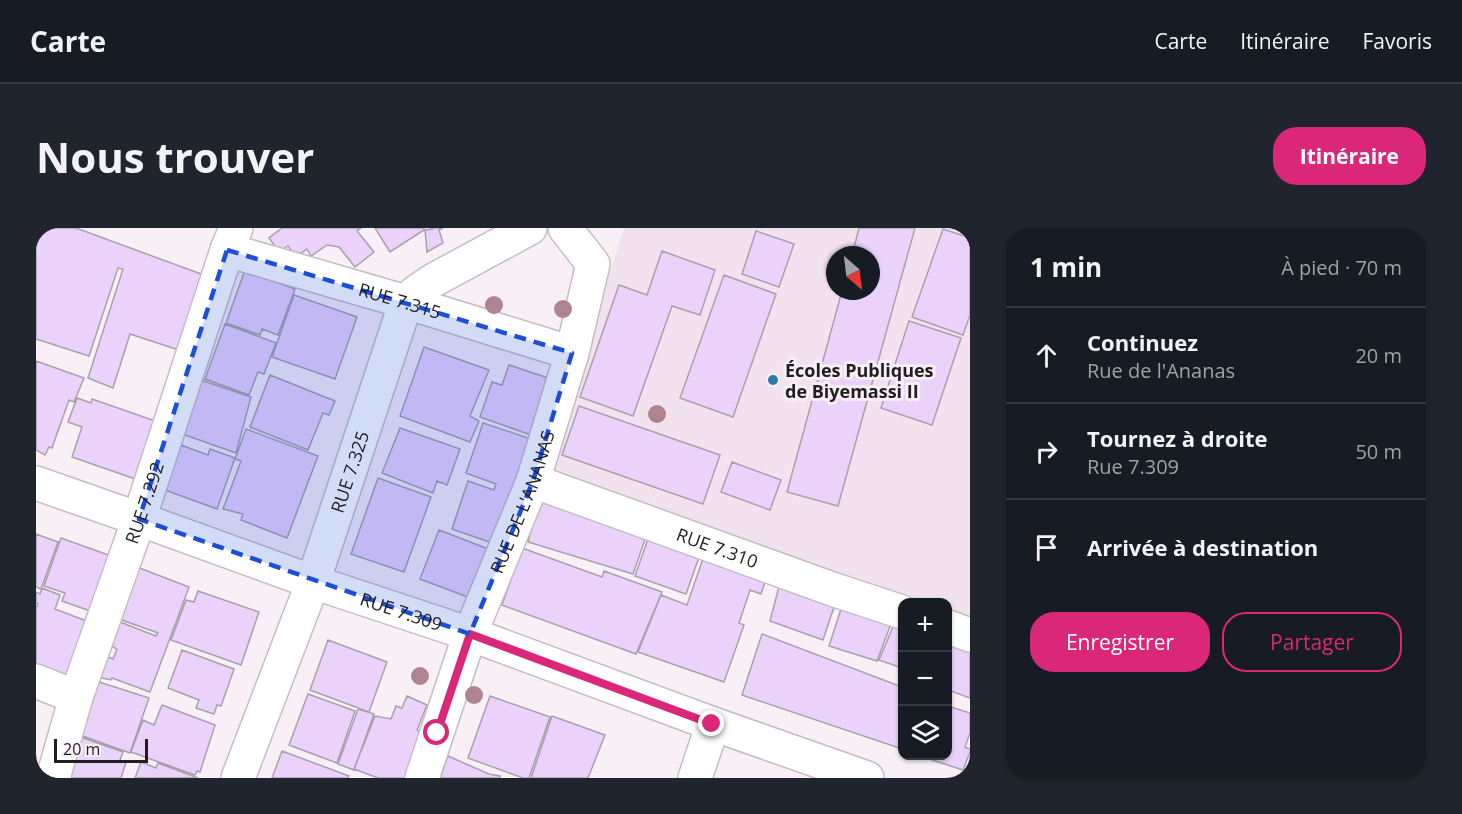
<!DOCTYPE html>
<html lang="fr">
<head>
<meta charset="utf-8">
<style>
	:root { --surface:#171b24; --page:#20242c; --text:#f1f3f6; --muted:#9ea1a6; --line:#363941; --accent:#db2777 }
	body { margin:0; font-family:"Open Sans",sans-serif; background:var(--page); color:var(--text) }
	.controls { position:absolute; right:18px; bottom:18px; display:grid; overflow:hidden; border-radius:12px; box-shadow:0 2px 4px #0004 }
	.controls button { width:54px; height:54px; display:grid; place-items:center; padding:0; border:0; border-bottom:2px solid var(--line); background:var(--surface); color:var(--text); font:30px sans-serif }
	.compass { position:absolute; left:790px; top:18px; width:54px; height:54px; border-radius:50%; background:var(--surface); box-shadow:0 2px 4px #0004; rotate:152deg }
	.scale { position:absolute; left:18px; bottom:15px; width:94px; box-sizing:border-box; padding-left:6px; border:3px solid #211e21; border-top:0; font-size:16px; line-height:21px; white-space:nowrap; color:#211e21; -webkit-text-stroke:4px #f8eff7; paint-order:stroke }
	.stop { position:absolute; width:18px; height:18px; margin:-14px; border:4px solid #db2777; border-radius:50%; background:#fff }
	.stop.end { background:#db2777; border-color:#fff; box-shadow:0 2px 6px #0008 }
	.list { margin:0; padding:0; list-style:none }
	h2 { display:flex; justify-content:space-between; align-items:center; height:78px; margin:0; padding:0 24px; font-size:26px }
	h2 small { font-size:20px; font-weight:400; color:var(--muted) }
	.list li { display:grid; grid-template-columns:39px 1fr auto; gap:18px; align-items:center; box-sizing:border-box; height:96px; padding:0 24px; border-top:2px solid var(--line) }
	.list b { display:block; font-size:22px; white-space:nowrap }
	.list p { margin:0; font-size:20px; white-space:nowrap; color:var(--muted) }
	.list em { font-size:20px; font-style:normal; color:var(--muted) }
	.actions { display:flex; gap:12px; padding:18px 24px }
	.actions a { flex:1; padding:14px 0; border:2px solid var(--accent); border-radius:24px; text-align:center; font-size:21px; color:var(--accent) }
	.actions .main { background:var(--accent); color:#fff }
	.icon { flex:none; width:33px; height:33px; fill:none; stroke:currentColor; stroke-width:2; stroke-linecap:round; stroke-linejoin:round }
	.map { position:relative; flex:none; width:934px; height:550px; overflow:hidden; border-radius:24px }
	header { display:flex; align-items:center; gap:36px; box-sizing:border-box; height:84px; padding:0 30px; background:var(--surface); border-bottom:2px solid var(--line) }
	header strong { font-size:28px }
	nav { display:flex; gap:33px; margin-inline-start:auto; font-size:21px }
	.intro { display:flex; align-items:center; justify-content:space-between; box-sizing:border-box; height:144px; padding:0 36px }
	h1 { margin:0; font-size:42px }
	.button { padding:15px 27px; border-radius:24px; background:var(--accent); color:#fff; font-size:21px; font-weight:700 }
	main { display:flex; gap:36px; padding:0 36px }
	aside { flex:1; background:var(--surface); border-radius:24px; box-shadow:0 2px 4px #0004 }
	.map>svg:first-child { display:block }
</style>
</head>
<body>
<header>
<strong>Carte</strong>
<nav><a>Carte</a><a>Itinéraire</a><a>Favoris</a></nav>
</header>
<div class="intro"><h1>Nous trouver</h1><a class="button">Itinéraire</a></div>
<main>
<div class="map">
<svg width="934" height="550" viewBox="0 0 934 550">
	<rect width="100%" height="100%" fill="#f8eff7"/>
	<path fill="#f2e2ef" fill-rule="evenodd" d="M588,0H934V391L912,383V374H886L512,241ZM799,27H835V63H799Z"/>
	<path fill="#ebd2fa" stroke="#a7a2aa" stroke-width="1.5" d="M6,0H40L176,50L149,124L94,106L77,160L52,150L87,41L82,40L53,128L0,111V19Z
		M246,0H325L321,3L338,24L319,39L303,19L291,17L275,28L271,21L260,29L252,18L243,24L233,10Z
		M339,0H388V2L354,24Z
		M395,0H407L403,2L407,15L391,24L389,2L396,1Z
		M823,0H879L802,278L751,264L806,63H835V27H816Z
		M907,1L934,10V87L927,107L876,89Z
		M720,3L758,16L743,59L706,46Z
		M626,23L679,42L664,87L636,78L597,188L544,169L583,57L611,67Z
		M209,42L259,61L242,107L226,101L224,107L190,95Z
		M688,47L740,66L697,189L644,170Z
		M258,67L321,89L299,151L236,129Z
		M873,93L925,110L896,197L845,180Z
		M189,96L240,115L228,146L222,144L213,167L169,151Z
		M388,119L453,142L434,188L443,193L434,214L364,188Z
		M0,133L48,150L38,174L33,172L16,220L13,219L9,227L0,222Z
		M473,137L521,153L498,208L444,189L456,154L466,157Z
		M234,147L299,173L293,187L287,185L272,222L214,199Z
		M165,152L215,169L200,225L146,206Z
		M41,170L55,175L56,171L125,195L105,253L36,229L46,199L32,194Z
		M543,178L684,227L667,276L526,227Z
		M447,195L495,211L459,316L416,301L432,253L458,262L460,256L430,245Z
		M364,200L424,221L411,257L401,253L397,265L346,245Z
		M210,201L282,228L251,310L205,292L207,286L187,281L205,233L199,231Z
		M145,217L172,227L174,221L199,230L181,281L129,262Z
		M696,234L745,252L734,282L685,264Z
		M342,250L395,269L368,344L315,326Z
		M505,259L614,297L597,346L492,314Z
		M617,297L668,315L650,366L599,348Z
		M403,302L455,322L437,371L384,351Z
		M0,306L22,314L5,361L0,359Z
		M25,310L78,329L57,384L26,373L29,365L8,358Z
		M671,319L731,348L725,366L714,362L703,395L708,397L688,454L602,424L625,367L651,377Z
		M486,320L566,349L568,343L626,364L600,426L466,377Z
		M101,339L153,359L114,464L76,450L75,452L57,448L65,426L77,431L81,421L75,418L84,394L120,408L122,405L83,391Z
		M747,343L803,364L787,412L734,393Z
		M6,360L24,367L19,381L53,394L32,450L0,438V380L2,376L0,375V364L4,366Z
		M162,363L223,384L205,437L135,412L150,372L158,374Z
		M809,369L859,385L841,433L793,418Z
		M862,387L866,388V440L843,432Z
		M726,406L866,459V521L706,467Z
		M917,409L934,416V470L912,462V424Z
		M292,412L351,434L333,484L274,462Z
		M146,422L198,441L185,478L181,477L178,486L160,480L163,472L132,460Z
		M60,453L113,470L94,525L41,506Z
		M272,466L319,483L301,535L253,517Z
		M371,468L391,477L381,502L391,506L372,550H342L318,541L339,488L355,491L360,478L366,480Z
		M454,468L514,489L493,550H487L432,530Z
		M126,477L179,497L164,544L161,543L159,547L95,524L107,492L118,497Z
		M912,478L934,485V505L929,519L934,521V524L927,542L884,528H912Z
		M322,481L338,486L318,542L302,536Z
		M516,488L569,507L552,550H495Z
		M39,507L87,524L84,532L90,534L85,550H24Z
		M246,523L313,548L312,550H236Z
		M412,528L453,546L464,548V550H404Z
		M105,534L120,540L122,535L162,550H99Z"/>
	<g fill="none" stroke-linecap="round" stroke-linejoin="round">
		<defs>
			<g id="minor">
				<path id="s1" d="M191,22L370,74L536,125"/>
				<path id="s2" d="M497,253L796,361L866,384"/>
				<path id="s3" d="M0,255L103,291L277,354L434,406L677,496L831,550"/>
				<path d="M912,399L934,407"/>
				<path d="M0,453L40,469"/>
				<path id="s4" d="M17,550L40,469L103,291L191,22L200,0"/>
				<path id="s5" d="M202,550L277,354L370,74L380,64L396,53L494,0"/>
				<path id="s6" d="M386,550L434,406L497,253L536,125L557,36L529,0"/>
				<path d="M659,550L677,496"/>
			</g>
		</defs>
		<use href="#minor" stroke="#c6bdc4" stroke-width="36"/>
		<use href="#minor" stroke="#fff" stroke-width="33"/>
	</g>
	<g fill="#b08390">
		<circle cx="458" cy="77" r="9"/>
		<circle cx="527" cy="81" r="9"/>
		<circle cx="621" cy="186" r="9"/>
		<circle cx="384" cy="448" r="9"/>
		<circle cx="438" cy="467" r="9"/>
	</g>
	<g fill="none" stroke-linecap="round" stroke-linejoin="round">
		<path stroke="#db2777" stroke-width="8" d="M401,505L434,406L676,496"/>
	</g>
	<path fill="#1d4ed8" fill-opacity="0.2" stroke="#1d4ed8" stroke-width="4.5" stroke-dasharray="12 8" stroke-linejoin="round" d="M191,22L536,125L497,253L434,406L103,291Z"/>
	<circle fill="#287cac" stroke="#f8eff7" stroke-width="2" cx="737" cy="152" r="6"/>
	<g text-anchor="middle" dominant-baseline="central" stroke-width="6" stroke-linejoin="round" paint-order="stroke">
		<g font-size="18" fill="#211e21" stroke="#f8eff7">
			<text stroke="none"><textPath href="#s1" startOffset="180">RUE 7.315</textPath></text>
			<text stroke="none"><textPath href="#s5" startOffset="326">RUE 7.325</textPath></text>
			<text stroke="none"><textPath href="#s6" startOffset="294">RUE DE L'ANANAS</textPath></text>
			<text stroke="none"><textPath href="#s4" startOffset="290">RUE 7.292</textPath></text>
			<text stroke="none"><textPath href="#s2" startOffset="196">RUE 7.310</textPath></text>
			<text stroke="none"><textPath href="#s3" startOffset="387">RUE 7.309</textPath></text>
		</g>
		<g font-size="18" font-weight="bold" fill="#211e21" stroke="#f8eff7" text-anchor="start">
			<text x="749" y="142">Écoles Publiques<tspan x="749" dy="21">de Biyemassi II</tspan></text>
		</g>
	</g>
</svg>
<div class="controls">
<button>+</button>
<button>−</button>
<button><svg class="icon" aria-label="layers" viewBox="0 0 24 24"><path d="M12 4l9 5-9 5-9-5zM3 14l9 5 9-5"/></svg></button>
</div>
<svg class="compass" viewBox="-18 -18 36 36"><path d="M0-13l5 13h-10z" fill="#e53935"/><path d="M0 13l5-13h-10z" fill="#9ea1a6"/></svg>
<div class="scale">20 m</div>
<div class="stop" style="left:401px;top:505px"></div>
<div class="stop end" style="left:676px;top:496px"></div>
</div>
<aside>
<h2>1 min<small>À pied · 70 m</small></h2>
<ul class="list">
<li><svg class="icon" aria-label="ahead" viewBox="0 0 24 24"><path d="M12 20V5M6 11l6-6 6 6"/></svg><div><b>Continuez</b><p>Rue de l'Ananas</p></div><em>20 m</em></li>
<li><svg class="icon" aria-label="right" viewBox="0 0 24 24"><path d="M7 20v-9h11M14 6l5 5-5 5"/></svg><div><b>Tournez à droite</b><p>Rue 7.309</p></div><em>50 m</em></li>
<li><svg class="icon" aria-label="arrive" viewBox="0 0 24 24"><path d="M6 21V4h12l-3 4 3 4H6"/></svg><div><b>Arrivée à destination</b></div></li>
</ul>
<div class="actions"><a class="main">Enregistrer</a><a>Partager</a></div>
</aside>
</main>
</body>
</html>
